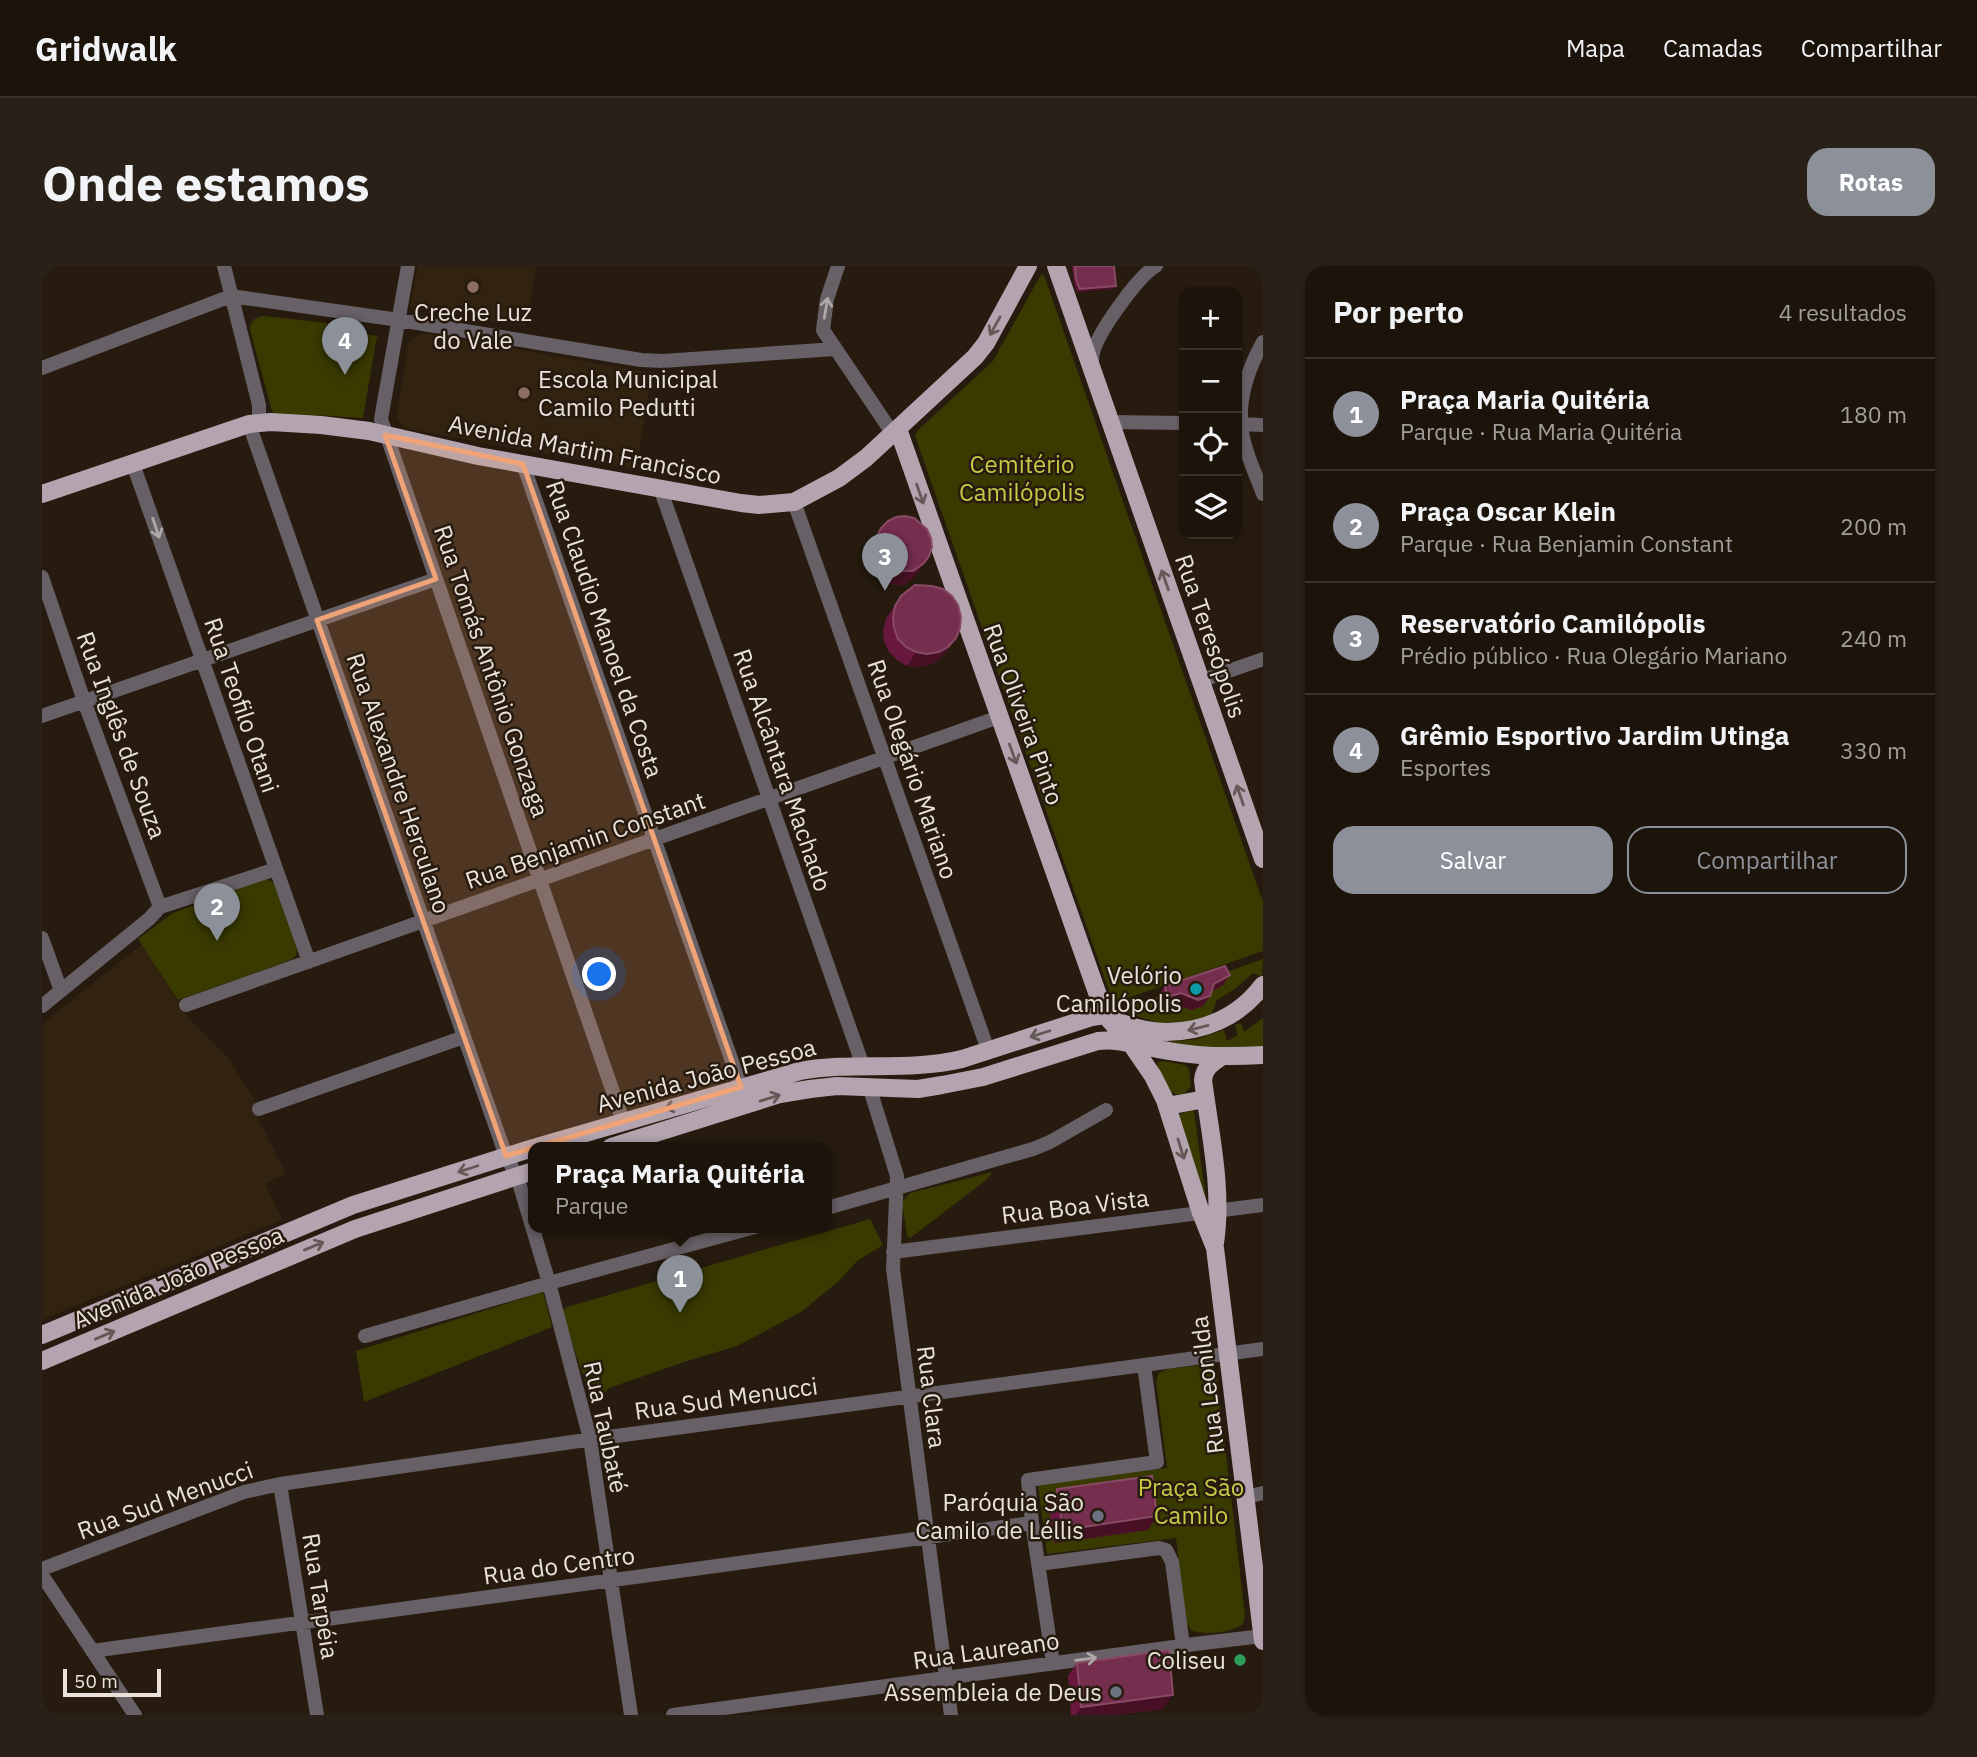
<!DOCTYPE html>
<html lang="pt">
<head>
<meta charset="utf-8">
<style>
	:root { --surface:#1c140a; --page:#292118; --text:#f1f3f6; --muted:#a09e9c; --line:#3a332b; --accent:#8c9099 }
	body { margin:0; font-family:"IBM Plex Sans",sans-serif; background:var(--page); color:var(--text) }
	.controls { position:absolute; right:21px; top:21px; display:grid; overflow:hidden; border-radius:14px; box-shadow:0 2px 5px #0004 }
	.controls button { width:63px; height:63px; display:grid; place-items:center; padding:0; border:0; border-bottom:2px solid var(--line); background:var(--surface); color:var(--text); font:35px sans-serif }
	.scale { position:absolute; left:21px; bottom:18px; width:98px; box-sizing:border-box; padding-left:7px; border:4px solid #eae2da; border-top:0; font-size:19px; line-height:24px; white-space:nowrap; color:#eae2da; -webkit-text-stroke:5px #261b0e; paint-order:stroke }
	.you { position:absolute; left:558px; top:709px; width:24px; height:24px; margin:-18px; border:5px solid #fff; border-radius:50%; background:#1a73e8; box-shadow:0 0 0 10px #1a73e833 }
	.badge { display:grid; place-items:center; width:46px; height:46px; border-radius:50%; background:var(--accent); color:#fff; font-size:23px; font-weight:700 }
	.pin { position:absolute; translate:-50% -58px; filter:drop-shadow(0 2px 4px #0008) }
	.pin::after { content:''; position:absolute; top:37px; width:24px; height:21px; background:inherit; clip-path:polygon(0 0,100% 0,50% 100%) }
	.popup { position:absolute; left:486px; top:876px; width:304px; height:91px; box-sizing:border-box; display:grid; place-content:center; border-radius:14px; background:var(--surface); filter:drop-shadow(0 2px 5px #0005); font-size:23px; white-space:nowrap; color:var(--muted) }
	.popup b { font-size:26px; color:var(--text) }
	.popup::after { content:''; position:absolute; left:50%; top:100%; margin-left:-14px; border:14px solid transparent; border-top-color:var(--surface) }
	.list { margin:0; padding:0; list-style:none }
	h2 { display:flex; justify-content:space-between; align-items:center; height:91px; margin:0; padding:0 28px; font-size:30px }
	h2 small { font-size:23px; font-weight:400; color:var(--muted) }
	.list li { display:grid; grid-template-columns:46px 1fr auto; gap:21px; align-items:center; box-sizing:border-box; height:112px; padding:0 28px; border-top:2px solid var(--line) }
	.list b { display:block; font-size:26px; white-space:nowrap }
	.list p { margin:0; font-size:23px; white-space:nowrap; color:var(--muted) }
	.list em { font-size:23px; font-style:normal; color:var(--muted) }
	.actions { display:flex; gap:14px; padding:21px 28px }
	.actions a { flex:1; padding:16px 0; border:2px solid var(--accent); border-radius:21px; text-align:center; font-size:24px; color:var(--accent) }
	.actions .main { background:var(--accent); color:#fff }
	.icon { flex:none; width:38px; height:38px; fill:none; stroke:currentColor; stroke-width:2; stroke-linecap:round; stroke-linejoin:round }
	.map { position:relative; flex:none; width:1221px; height:1449px; overflow:hidden; border-radius:21px }
	header { display:flex; align-items:center; gap:42px; box-sizing:border-box; height:98px; padding:0 35px; background:var(--surface); border-bottom:2px solid var(--line) }
	header strong { font-size:33px }
	nav { display:flex; gap:38px; margin-inline-start:auto; font-size:24px }
	.intro { display:flex; align-items:center; justify-content:space-between; box-sizing:border-box; height:168px; padding:0 42px }
	h1 { margin:0; font-size:49px }
	.button { padding:18px 32px; border-radius:21px; background:var(--accent); color:#fff; font-size:24px; font-weight:700 }
	main { display:flex; gap:42px; padding:0 42px }
	aside { flex:1; background:var(--surface); border-radius:21px; box-shadow:0 2px 5px #0004 }
	.map>svg:first-child { display:block }
</style>
</head>
<body>
<header>
<strong>Gridwalk</strong>
<nav><a>Mapa</a><a>Camadas</a><a>Compartilhar</a></nav>
</header>
<div class="intro"><h1>Onde estamos</h1><a class="button">Rotas</a></div>
<main>
<div class="map">
<svg width="1221" height="1449" viewBox="0 0 1221 1449">
	<rect width="100%" height="100%" fill="#261b0e"/>
	<path fill="#322210" d="M376,0H494L484,60L368,42Z
		M381,67L610,107L594,204L365,163L361,160L355,152V147L366,80L369,74Z
		M100,678L146,751L185,790L212,832L217,854L244,908L223,917L240,954L0,1054V758Z"/>
	<path fill="#393a00" d="M1001,8L1003,12L1221,636V685L1077,735L1070,733L873,170L875,165L951,95L998,10Z
		M222,50L285,57L284,62L335,70L321,152L272,149V154L235,151L230,145L208,64C208,55 213,51 222,50Z
		M222,613L229,615L233,619L255,684L254,690L249,694L136,734L96,673L131,647Z
		M1221,693L1220,711L1211,707L1194,722L1175,734L1169,750L1146,757H1116L1080,745L1083,742Z
		M1221,752V780C1190,783 1156,787 1127,776L1155,773L1182,764L1185,775L1196,769L1193,759L1199,757L1202,766Z
		M1120,795L1143,799L1147,803L1149,820L1143,827L1137,829L1128,826L1115,800V797Z
		M1150,844L1152,846L1164,934L1136,849Z
		M951,906L943,915L868,972L865,970L860,936L868,927Z
		M828,953L841,979L815,995L798,1014L759,1046L695,1080L648,1094L567,1122L551,1140L521,1049V1044L525,1041Z
		M501,1026L510,1061L322,1136L314,1085Z
		M1160,1099L1169,1103L1175,1111L1203,1349L1201,1358C1189,1367 1165,1369 1150,1365L1144,1356L1134,1272L1005,1288L996,1219L1125,1202L1114,1115L1117,1107L1125,1103Z"/>
	<g fill="none" stroke-linecap="round" stroke-linejoin="round">
		<path stroke="#676066" stroke-width="14" d="M182,0L217,139V157
			M366,0L339,153L581,855
			M796,0L785,33L781,64L851,168
			M1221,76C1206,103 1195,134 1200,166C1203,187 1214,208 1221,228
			M1050,99C1050,94 1050,88 1052,83C1059,63 1096,10 1114,0
			M0,102L189,30L357,54L599,94L621,95L793,83
			M1068,156L1142,157
			M207,158L458,873L464,890L475,910L507,1017L548,1173L589,1449
			M1195,158L1221,159
			M91,198L267,696
			M481,198L699,821
			M618,222L821,800
			M752,236L946,784
			M0,311L42,435L118,641
			M1158,415L1221,393
			M0,450L394,313
			M0,672L19,725
			M144,739L957,451
			M0,740L107,653L118,641L234,603
			M827,820L855,910L851,1003L909,1449
			M217,843L422,771
			M785,942L991,883L1008,876L1064,844
			M851,986L1221,939
			M323,1070L507,1017L713,961
			M238,1218L275,1449
			M1204,1231L1221,1227
			M997,1298L1117,1282L1124,1284L1130,1296L1141,1380
			M0,1303L202,1226L238,1218L537,1175L1221,1083
			M0,1309L93,1449
			M50,1385L990,1257
			M1011,1397L990,1257L986,1214L1115,1196L1102,1099
			M631,1449L1161,1377L1221,1370"/>
		<path stroke="#b3a4b0" stroke-width="18" d="M1014,0L1221,593
			M856,163L1063,749L1089,778L1111,810L1123,834L1159,947L1173,982L1221,1375
			M0,228L207,158L229,156L279,159L327,165L436,190L699,237L717,239L752,236L797,212L824,192L933,91L944,77L986,0
			M1071,753C1122,778 1186,766 1221,719
			M1125,840L1163,833
			M495,881L758,805C813,795 865,806 920,793L1050,751L1063,749
			M569,881L738,828L768,823L795,820L876,823L900,819L941,811L1056,775C1079,772 1103,782 1127,785C1158,791 1189,791 1221,789
			M1173,977C1181,923 1168,868 1161,814C1162,802 1170,797 1179,791
			M0,1069L311,939L491,882
			M0,1095L313,963L491,905"/>
	</g>
	<path fill="#68183e" d="M1030,0H1072L1071,23L1035,26L1032,16Z
		M839,262L873,310L862,319L847,318L832,309L827,301L825,292L826,283L830,275Z
		M859,330L914,372L897,394L887,399L876,401L865,400L855,394L847,386L842,375L841,364L844,353Z
		M1181,719L1169,726L1168,730L1161,740L1149,744L1132,737L1118,741L1116,730L1123,720Z
		M1015,1223L1106,1264L1012,1277L1006,1237Z
		M1035,1397L1121,1443L1073,1449H1029L1026,1410Z"/>
	<path fill="#481024" d="M1074,20L1071,23L1035,26L1038,23Z
		M882,297L873,310L862,319L847,318L857,305Z
		M914,372L897,394L887,399L876,401L865,400L874,386Z
		M1188,709L1181,719L1165,728L1172,718Z
		M1139,727L1168,730L1161,740L1149,744L1132,737L1118,741L1125,731Z
		M1115,1250L1106,1264L1012,1277L1021,1264Z
		M1131,1429L1121,1443L1073,1449H1034L1039,1441Z"/>
	<path fill="#762e4f" stroke="#884a64" stroke-width="2" d="M1033,0H1072L1074,20L1038,23L1034,13Z
		M863,250L872,252L885,263L889,272L890,281L887,290L882,297L871,305H857L841,296L836,288L835,279V270L839,262L846,255L854,251Z
		M873,319L890,320L901,323L910,330L916,339L919,351L918,362L914,372L906,381L897,386L885,388L874,386L864,381L856,373L852,362L851,351L853,340L859,330Z
		M1183,700L1188,709L1172,718L1168,730L1156,734L1139,727L1125,731L1123,720Z
		M1110,1210L1115,1250L1021,1264L1015,1223Z
		M1127,1384L1131,1429L1039,1441L1035,1397Z"/>
	<defs><path id="oneway-shaft" d="M-6 0H5M1.5-3L5.5 0L1.5 3" fill="none" stroke-width="1.6" stroke-linecap="round" stroke-linejoin="round" transform="scale(1.75)"/></defs>
	<g stroke="#afa8a6">
		<use href="#oneway-shaft" transform="translate(784 42) rotate(-80)"/>
		<use href="#oneway-shaft" transform="translate(114 262) rotate(71)"/>
		<use href="#oneway-shaft" transform="translate(1044 1393) rotate(-7)"/>
	</g>
	<g stroke="#655957">
		<use href="#oneway-shaft" transform="translate(953 60) rotate(119)"/>
		<use href="#oneway-shaft" transform="translate(878 228) rotate(71)"/>
		<use href="#oneway-shaft" transform="translate(1123 314) rotate(-109)"/>
		<use href="#oneway-shaft" transform="translate(971 488) rotate(70)"/>
		<use href="#oneway-shaft" transform="translate(1198 529) rotate(-109)"/>
		<use href="#oneway-shaft" transform="translate(1156 762) rotate(166)"/>
		<use href="#oneway-shaft" transform="translate(998 768) rotate(162)"/>
		<use href="#oneway-shaft" transform="translate(728 832) rotate(-17)"/>
		<use href="#oneway-shaft" transform="translate(633 840) rotate(164)"/>
		<use href="#oneway-shaft" transform="translate(1139 883) rotate(73)"/>
		<use href="#oneway-shaft" transform="translate(426 903) rotate(162)"/>
		<use href="#oneway-shaft" transform="translate(272 980) rotate(-23)"/>
		<use href="#oneway-shaft" transform="translate(63 1069) rotate(-23)"/>
	</g>
	<path fill="#efa377" fill-opacity="0.2" stroke="#efa377" stroke-width="5" stroke-linejoin="round" d="M343,169L481,198L699,821L464,890L275,354L394,313Z"/>
	<g fill="#8d6e63" stroke="#261b0e" stroke-width="2.5">
		<circle cx="431" cy="21" r="7"/>
		<circle cx="482" cy="127" r="7"/>
	</g>
	<circle fill="#0f9aa8" stroke="#261b0e" stroke-width="2.5" cx="1154" cy="723" r="7"/>
	<g fill="#6b7280" stroke="#261b0e" stroke-width="2.5">
		<circle cx="1056" cy="1250" r="7"/>
		<circle cx="1074" cy="1426" r="7"/>
	</g>
	<circle fill="#2e9e5b" stroke="#261b0e" stroke-width="2.5" cx="1198" cy="1394" r="7"/>
	<g text-anchor="middle" dominant-baseline="central" stroke-width="5" stroke-linejoin="round" paint-order="stroke">
		<g font-size="24" fill="#eae2da" stroke="#261b0e" text-anchor="end">
			<text x="431" y="46" text-anchor="middle">Creche Luz<tspan x="431" dy="28">do Vale</tspan></text>
			<text x="496" y="113" text-anchor="start">Escola Municipal<tspan x="496" dy="28">Camilo Pedutti</tspan></text>
			<text x="1140" y="709">Velório<tspan x="1140" dy="28">Camilópolis</tspan></text>
			<text x="1042" y="1236">Paróquia São<tspan x="1042" dy="28">Camilo de Léllis</tspan></text>
			<text x="1184" y="1394">Coliseu</text>
			<text x="1060" y="1426">Assembleia de Deus</text>
		</g>
		<g font-size="24" fill="#eae2da" stroke="#261b0e">
			<text transform="translate(543 183) rotate(11)">Avenida Martim Francisco</text>
			<text transform="translate(563 363) rotate(71)">Rua Claudio Manoel da Costa</text>
			<text transform="translate(1169 370) rotate(71)">Rua Teresópolis</text>
			<text transform="translate(450 405) rotate(71)">Rua Tomás Antônio Gonzaga</text>
			<text transform="translate(200 439) rotate(71)">Rua Teofilo Otani</text>
			<text transform="translate(982 448) rotate(70)">Rua Oliveira Pinto</text>
			<text transform="translate(80 469) rotate(70)">Rua Inglês de Souza</text>
			<text transform="translate(871 503) rotate(71)">Rua Olegário Mariano</text>
			<text transform="translate(741 504) rotate(71)">Rua Alcântara Machado</text>
			<text transform="translate(357 517) rotate(71)">Rua Alexandre Herculano</text>
			<text transform="translate(543 574) rotate(-19)">Rua Benjamin Constant</text>
			<text transform="translate(664 809) rotate(-15)">Avenida João Pessoa</text>
			<text transform="translate(1033 940) rotate(-7)">Rua Boa Vista</text>
			<text transform="translate(136 1011) rotate(-23)">Avenida João Pessoa</text>
			<text transform="translate(1165 1119) rotate(-97)">Rua Leonilda</text>
			<text transform="translate(890 1131) rotate(83)">Rua Clara</text>
			<text transform="translate(684 1132) rotate(-8)">Rua Sud Menucci</text>
			<text transform="translate(564 1161) rotate(78)">Rua Taubaté</text>
			<text transform="translate(123 1234) rotate(-20)">Rua Sud Menucci</text>
			<text transform="translate(517 1299) rotate(-8)">Rua do Centro</text>
			<text transform="translate(279 1330) rotate(81)">Rua Tarpéia</text>
			<text transform="translate(944 1384) rotate(-8)">Rua Laureano</text>
		</g>
		<g font-size="24" fill="#c5c946" stroke="#261b0e">
			<text x="980" y="198">Cemitério<tspan x="980" dy="28">Camilópolis</tspan></text>
			<text x="1149" y="1221">Praça São<tspan x="1149" dy="28">Camilo</tspan></text>
		</g>
	</g>
</svg>
<div class="controls">
<button>+</button>
<button>−</button>
<button><svg class="icon" aria-label="locate" viewBox="0 0 24 24"><circle cx="12" cy="12" r="6"/><path d="M12 2v4M12 18v4M2 12h4M18 12h4"/></svg></button>
<button><svg class="icon" aria-label="layers" viewBox="0 0 24 24"><path d="M12 4l9 5-9 5-9-5zM3 14l9 5 9-5"/></svg></button>
</div>
<div class="scale">50 m</div>
<div class="you"></div>
<div class="pin badge" style="left:638px;top:1047px">1</div>
<div class="popup"><b>Praça Maria Quitéria</b>Parque</div>
<div class="pin badge" style="left:175px;top:675px">2</div>
<div class="pin badge" style="left:843px;top:325px">3</div>
<div class="pin badge" style="left:303px;top:109px">4</div>
</div>
<aside>
<h2>Por perto<small>4 resultados</small></h2>
<ul class="list">
<li><span class="badge">1</span><div><b>Praça Maria Quitéria</b><p>Parque · Rua Maria Quitéria</p></div><em>180 m</em></li>
<li><span class="badge">2</span><div><b>Praça Oscar Klein</b><p>Parque · Rua Benjamin Constant</p></div><em>200 m</em></li>
<li><span class="badge">3</span><div><b>Reservatório Camilópolis</b><p>Prédio público · Rua Olegário Mariano</p></div><em>240 m</em></li>
<li><span class="badge">4</span><div><b>Grêmio Esportivo Jardim Utinga</b><p>Esportes</p></div><em>330 m</em></li>
</ul>
<div class="actions"><a class="main">Salvar</a><a>Compartilhar</a></div>
</aside>
</main>
</body>
</html>
